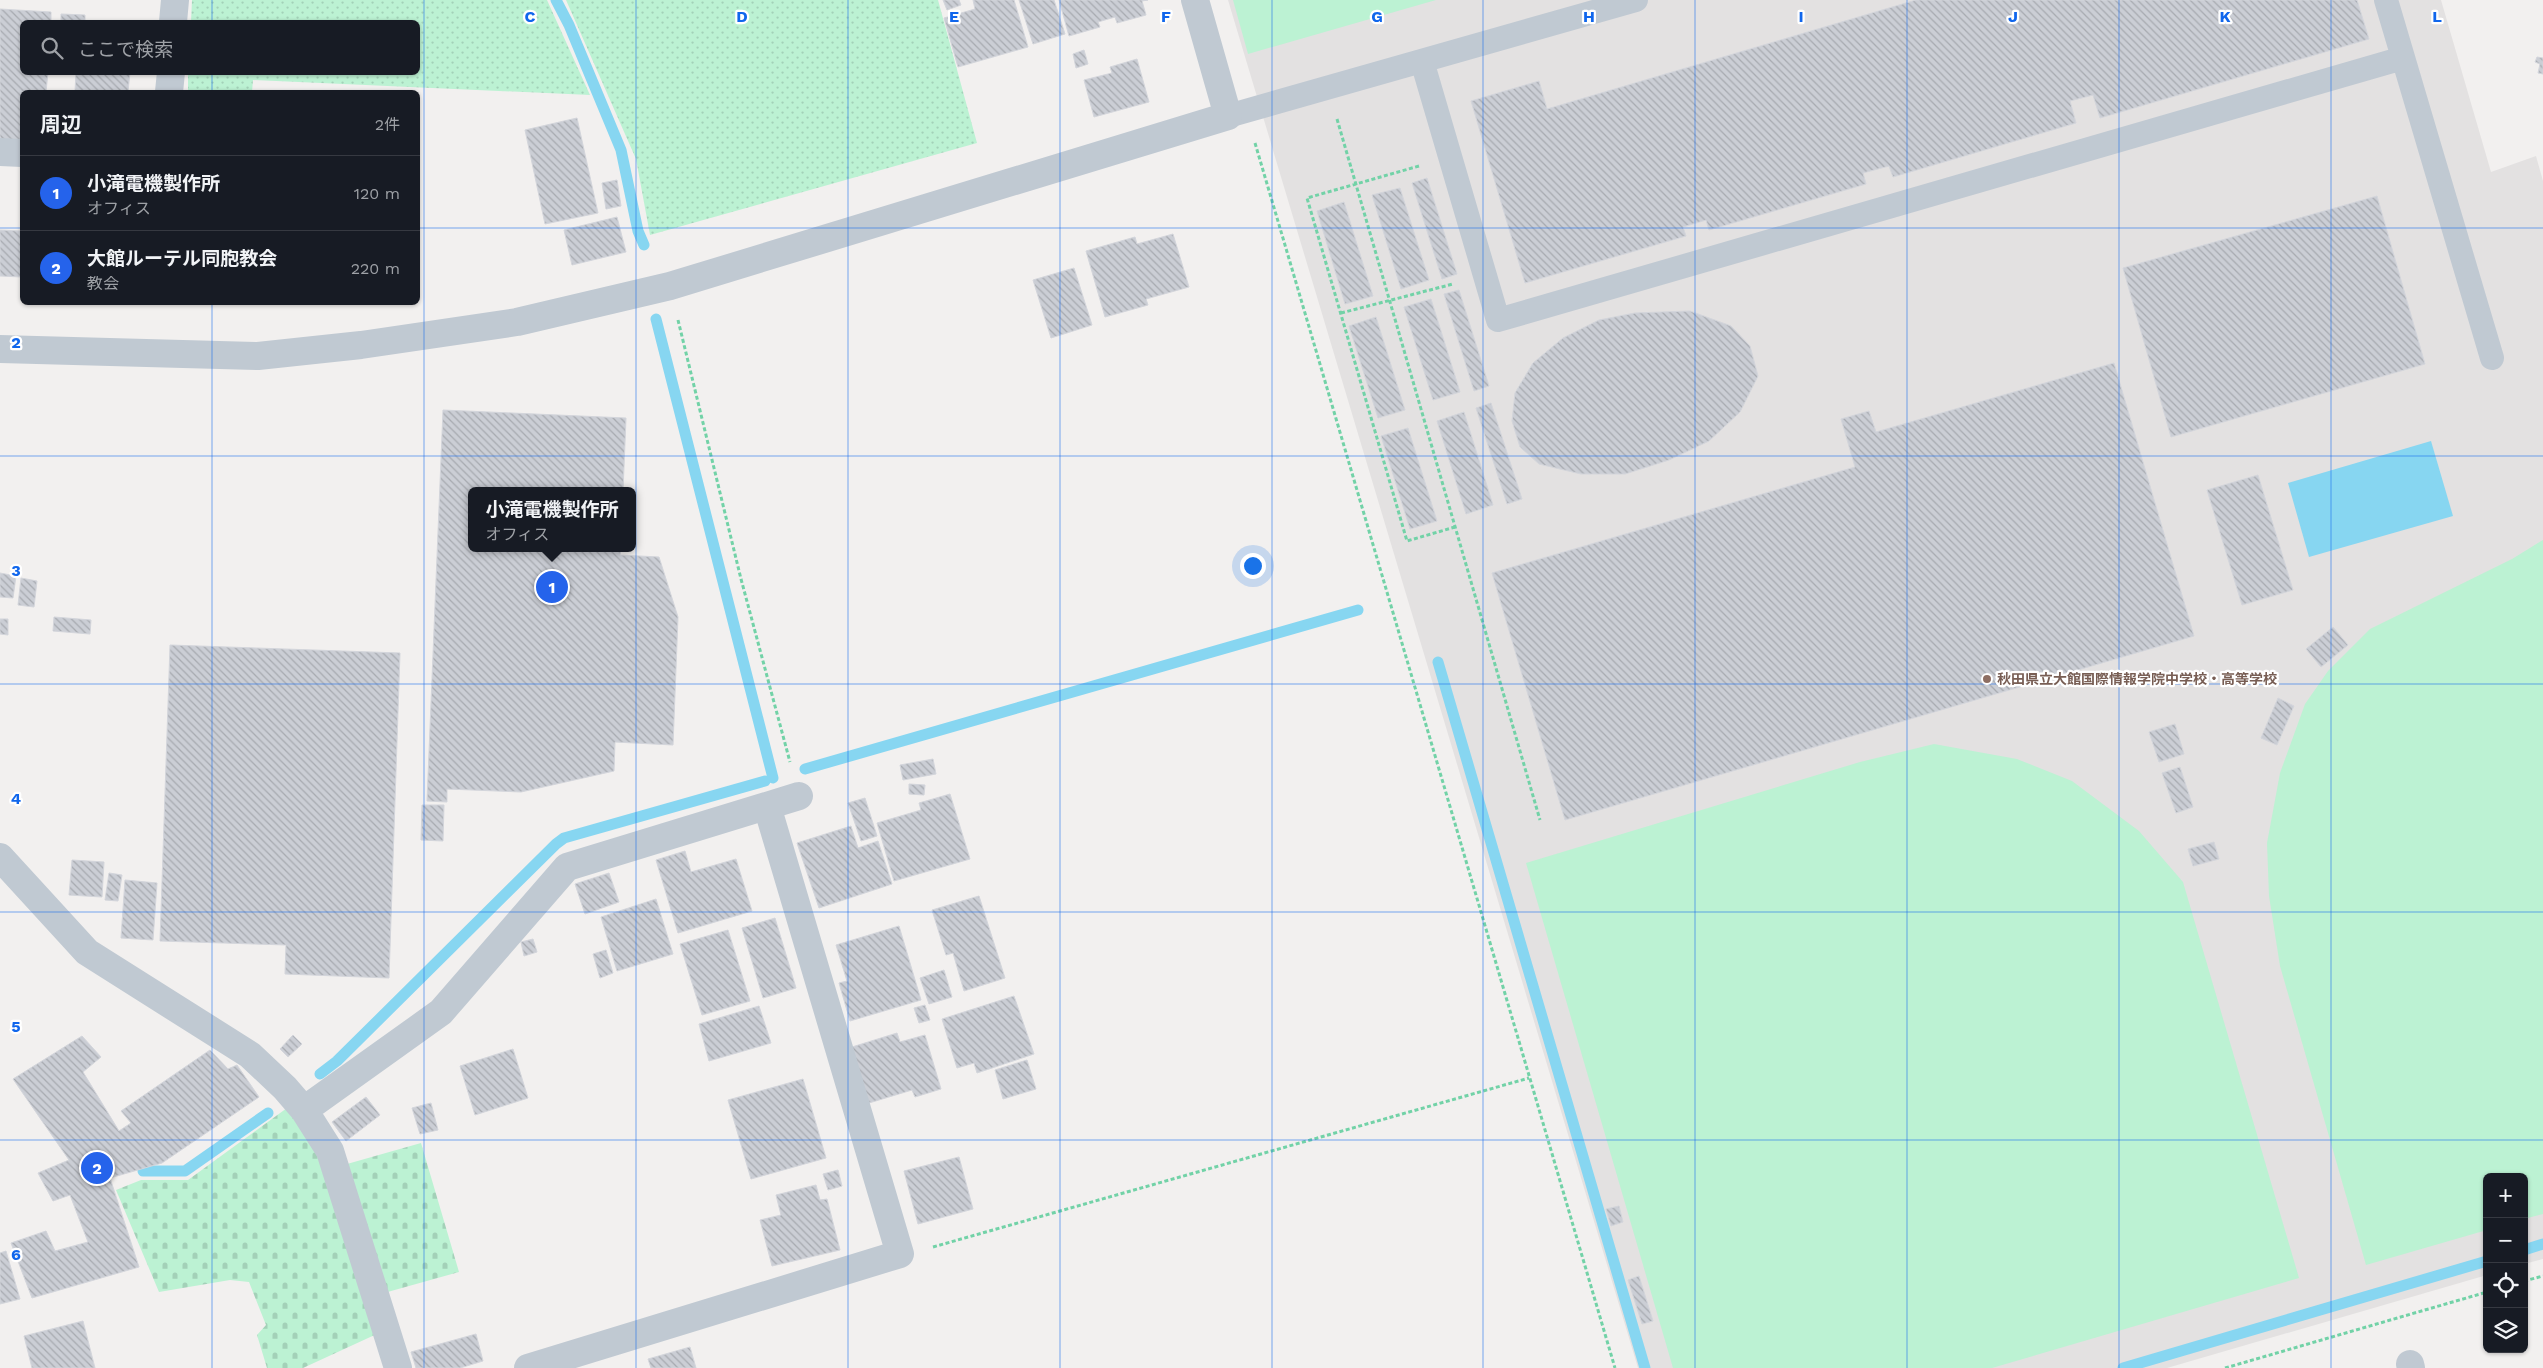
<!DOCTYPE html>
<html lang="ja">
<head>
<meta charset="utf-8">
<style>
	:root { --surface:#171b24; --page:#20242c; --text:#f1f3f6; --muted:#9ea1a6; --line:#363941; --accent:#2563eb }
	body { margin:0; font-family:"Work Sans","Noto Sans JP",sans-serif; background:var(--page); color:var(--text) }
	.controls { position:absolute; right:15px; bottom:15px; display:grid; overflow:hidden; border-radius:8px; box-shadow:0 1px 4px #0004 }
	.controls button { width:45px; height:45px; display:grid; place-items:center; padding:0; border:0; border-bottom:1px solid var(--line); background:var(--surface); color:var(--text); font:25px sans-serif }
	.you { position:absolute; left:1252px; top:565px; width:18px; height:18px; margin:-12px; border:4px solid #fff; border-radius:50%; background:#1a73e8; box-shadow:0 0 0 8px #1a73e833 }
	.badge { display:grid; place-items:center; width:32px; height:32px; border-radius:50%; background:var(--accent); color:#fff; font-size:16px; font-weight:700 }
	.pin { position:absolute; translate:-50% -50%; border:2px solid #fff; box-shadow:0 1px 5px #0006 }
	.popup { position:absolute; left:468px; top:487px; width:168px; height:65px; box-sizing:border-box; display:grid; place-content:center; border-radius:8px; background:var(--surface); filter:drop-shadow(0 1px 4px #0005); font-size:16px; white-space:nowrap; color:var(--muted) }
	.popup b { font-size:19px; color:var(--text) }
	.popup::after { content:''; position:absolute; left:50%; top:100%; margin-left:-10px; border:10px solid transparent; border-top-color:var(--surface) }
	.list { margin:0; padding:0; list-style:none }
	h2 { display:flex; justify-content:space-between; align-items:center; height:65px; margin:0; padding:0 20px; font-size:21px }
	h2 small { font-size:16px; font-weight:400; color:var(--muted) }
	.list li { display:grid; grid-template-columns:32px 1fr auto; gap:15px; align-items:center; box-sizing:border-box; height:75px; padding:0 20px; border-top:1px solid var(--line) }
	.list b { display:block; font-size:19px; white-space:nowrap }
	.list p { margin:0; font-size:16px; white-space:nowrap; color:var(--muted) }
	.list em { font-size:16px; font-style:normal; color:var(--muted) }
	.icon { flex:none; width:28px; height:28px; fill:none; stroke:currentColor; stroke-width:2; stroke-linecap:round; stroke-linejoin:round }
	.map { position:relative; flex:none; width:2543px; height:1368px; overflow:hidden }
	.search { position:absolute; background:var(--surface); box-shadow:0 1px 4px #0004; left:20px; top:20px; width:400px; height:55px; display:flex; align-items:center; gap:12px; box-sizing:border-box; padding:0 18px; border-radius:8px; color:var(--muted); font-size:19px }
	.panel { position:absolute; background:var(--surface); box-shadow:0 1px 4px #0004; left:20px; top:90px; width:400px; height:215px; border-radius:8px }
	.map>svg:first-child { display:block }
</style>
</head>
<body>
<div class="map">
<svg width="2543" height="1368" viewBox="0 0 2543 1368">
	<defs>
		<pattern id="grass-dots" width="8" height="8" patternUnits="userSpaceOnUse" patternTransform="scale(1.25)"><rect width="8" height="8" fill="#bcf2d3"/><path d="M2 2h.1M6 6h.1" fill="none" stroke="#a3d1b8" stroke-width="1.8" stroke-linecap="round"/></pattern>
		<pattern id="cemetery-stones" width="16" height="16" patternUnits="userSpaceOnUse" patternTransform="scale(1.25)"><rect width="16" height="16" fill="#bcf2d3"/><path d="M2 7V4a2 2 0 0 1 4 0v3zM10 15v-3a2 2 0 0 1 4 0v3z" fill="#a3d1b8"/></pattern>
		<pattern id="building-back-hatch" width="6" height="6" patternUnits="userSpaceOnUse" patternTransform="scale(1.25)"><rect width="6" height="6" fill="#cbced5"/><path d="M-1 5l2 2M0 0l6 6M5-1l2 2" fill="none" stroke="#a7aab0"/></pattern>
	</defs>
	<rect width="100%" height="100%" fill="#f2f0ef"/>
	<path fill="#e3e1e1" d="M1228,0H2441L2491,172L2536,156L2543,181V1259L2524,1264V1177H2487V1275L2167,1368H1638Z"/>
	<path fill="url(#grass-dots)" d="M192,0H547L590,95L253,80L252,92H188V73L418,72V22H191Z
		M566,0H938L977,143L650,235L636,159Z"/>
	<path fill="url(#cemetery-stones)" d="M287,1108L320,1153L379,1333L303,1368H267L257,1335L266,1325L249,1282L230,1280L159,1292L116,1190L141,1180H188Z
		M421,1143L459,1272L384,1293L347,1164Z"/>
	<path fill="#bcf2d3" d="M1233,0H1436L1248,54Z
		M2543,540V1214L2524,1219V1177H2487V1230L2366,1265L2280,966L2269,896L2267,843L2280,773L2305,704L2328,671L2370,629L2512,559Z
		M1934,744L2017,759L2072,781L2139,831L2183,882L2299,1278L1992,1368H1673L1526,863L1860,762Z"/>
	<path fill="#87d6f1" d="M2431,441L2453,516L2309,557L2288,483Z"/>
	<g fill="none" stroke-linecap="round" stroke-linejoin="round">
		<path stroke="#87d6f1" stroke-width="11" d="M556,0L569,25L621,150L638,231L644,245
			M656,319L773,778
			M1438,662L1645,1368
			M805,769L1358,610
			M320,1074L337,1061L556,844L564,838L765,781
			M143,1171H185L268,1113
			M2524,1250L2543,1244
			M2123,1368L2487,1261"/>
	</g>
	<path fill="url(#building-back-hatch)" stroke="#d3d5db" d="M943,0H959L961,5L947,10Z
		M973,0H1014L1028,47L958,67L944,18L975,9Z
		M1019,0H1054L1065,34L1033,44Z
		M1059,0H1148L1142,1L1146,15L1117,23L1115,17L1098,22L1100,27L1069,36Z
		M1916,0H2357L2369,39L2100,118L2093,95L2070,101L2076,123L1893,177L1889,166L1863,173L1866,184L1709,230L1706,220L1683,227L1686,236L1525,283L1471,101L1539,81L1547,109Z
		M0,9L51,12V22H22V72H48L46,92H22V142L0,140Z
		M61,14L85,15V22H61Z
		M1084,50L1088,64L1076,68L1073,54Z
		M2537,57L2543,58V74L2538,73L2540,64L2535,62Z
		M1137,59L1149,102L1094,117L1084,80L1112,73L1110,67Z
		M76,72H130L128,92H75Z
		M577,118L598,213L545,224L525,130Z
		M1427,178L1457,274L1442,279L1412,183Z
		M617,180L621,206L606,209L602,183Z
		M1400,188L1429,280L1401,289L1372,195Z
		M2377,196L2425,364L2171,437L2123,268Z
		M1344,202L1373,296L1345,304L1317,211Z
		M617,217L626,252L572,265L564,230Z
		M22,218V277L0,276V230L21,231Z
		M1173,234L1189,287L1146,299L1148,305L1105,317L1086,251L1135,237L1137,244Z
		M1074,268L1092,325L1051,338L1033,280Z
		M1459,290L1489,386L1474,391L1444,294Z
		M1431,299L1460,392L1433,400L1404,307Z
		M1690,311L1731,326L1750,346L1758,376L1740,412L1709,441L1669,460L1625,474H1581L1539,464L1520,447L1512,421L1515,393L1533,363L1563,338L1599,320L1635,313Z
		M1376,317L1405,410L1378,418L1349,326Z
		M2114,363L2194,636L1565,820L1492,573L1855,467L1841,419L1869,411L1876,432Z
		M1491,403L1522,499L1507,504L1476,408Z
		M443,410L626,418L623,491H472V548H621L620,555L659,557L678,617L673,745L615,742L614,771L521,792L447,789V802L427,801Z
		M1464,412L1493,505L1466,514L1437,421Z
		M1408,428L1437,521L1410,529L1381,436Z
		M2258,475L2293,590L2242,605L2207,490Z
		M0,573L16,576L13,598L0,597Z
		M21,578L37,581L34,607L18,605Z
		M54,617L91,620L90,634L53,631Z
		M0,619H8V635L0,634Z
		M2333,627L2348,645L2321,667L2306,649Z
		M170,645L400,653L389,978L285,974L286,945L160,941Z
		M2278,698L2294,706L2277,745L2261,738Z
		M2175,724L2184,754L2159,762L2149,732Z
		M933,759L936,774L903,780L900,765Z
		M2180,767L2193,807L2176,813L2162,773Z
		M909,784L925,785L924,795L909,794Z
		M950,794L970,859L894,881L877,823L921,810L919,803Z
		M865,798L877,836L861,841L848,803Z
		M422,805H444L443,841L421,840Z
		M851,826L858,848L878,841L892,884L819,908L797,843Z
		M2214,842L2219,859L2193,866L2188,849Z
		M685,851L691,872L736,859L752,911L678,933L656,860Z
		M72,860L104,862L102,897L69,895Z
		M109,873L122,875L118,901L105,900Z
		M609,873L619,902L585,914L575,884Z
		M125,880L157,883L153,940L121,938Z
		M979,896L1005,978L964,991L953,953L946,955L932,910Z
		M656,899L673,954L617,971L601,917Z
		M775,918L796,988L763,998L742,928Z
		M899,926L921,1000L850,1021L839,983L847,981L836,945Z
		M728,930L750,1001L702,1015L680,944Z
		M533,939L537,952L524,956L521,942Z
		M606,950L613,973L600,978L593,954Z
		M944,970L952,997L929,1004L920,978Z
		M1014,996L1034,1054L977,1073L974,1063L957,1068L942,1019Z
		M925,1005L930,1020L919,1023L914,1008Z
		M759,1006L771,1043L709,1061L699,1024Z
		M897,1033L900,1042L925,1035L941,1089L915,1097L912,1090L869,1103L852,1047Z
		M293,1035L302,1044L288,1057L280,1049Z
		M82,1036L101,1057L83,1072L119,1131L131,1123L121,1111L210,1050L228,1069L237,1065L259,1097L162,1163L110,1178L139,1267L32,1298L11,1243L46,1231L55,1251L88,1242L70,1195L53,1201L38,1173L69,1160L13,1079Z
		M513,1049L528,1098L475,1115L460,1066Z
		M1027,1060L1036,1089L1003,1099L995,1070Z
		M803,1079L826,1158L751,1179L728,1100Z
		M366,1097L380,1115L346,1141L332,1122Z
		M431,1103L438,1130L420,1134L412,1108Z
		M959,1157L973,1209L918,1224L904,1171Z
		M838,1170L842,1186L828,1190L823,1174Z
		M816,1185L820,1200L827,1199L840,1250L772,1266L760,1220L781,1215L776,1195Z
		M1619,1206L1623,1222L1611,1226L1606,1209Z
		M6,1251L20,1299L0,1304V1253Z
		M1639,1276L1653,1321L1642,1324L1628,1280Z
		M83,1321L95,1368H32L24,1336Z
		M476,1334L483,1361L460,1368H416L411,1352Z
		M690,1347L696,1368H651L648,1359Z"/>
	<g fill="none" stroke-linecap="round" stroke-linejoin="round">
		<path stroke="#72d2a7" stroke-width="3" stroke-dasharray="4 2.5" stroke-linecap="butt" d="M1337,119L1540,820
			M1255,143L1615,1368
			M1419,166L1307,198L1407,541L1455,527
			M1341,313L1453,284
			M678,320L741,579L790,762
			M933,1247L1529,1078
			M2524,1281L2543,1276
			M2225,1368L2487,1292"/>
		<path stroke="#c0c9d2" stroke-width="24" d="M2386,0L2492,358
			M1422,61L1498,320L2403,58
			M1228,116L1636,0"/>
		<path stroke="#c0c9d2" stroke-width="28" d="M173,22L175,0
			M169,92L171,72
			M0,152L22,153
			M0,349L258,356L361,345L517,322L670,286L1228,116L1195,0
			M0,857L87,952L250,1055L285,1088L304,1110L330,1151L398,1368
			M304,1110L441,1012L567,867L799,796
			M2410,1364L2411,1368
			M528,1368L900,1254L767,806"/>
	</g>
	<path fill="none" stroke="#1066ec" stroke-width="1" stroke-opacity="0.55" d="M212,0V22M424,0V1368M636,0V1368M848,0V1368M1060,0V1368M1272,0V1368M1483,0V1368M1695,0V1368M1907,0V1368M2119,0V1368M2331,0V1368M212,72V92M0,228H22M418,228H2543M212,302V1368M0,456H2543M0,684H2543M0,912H2543M0,1140H2543"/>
	<circle fill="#8d6e63" stroke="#fff" stroke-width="2" cx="1987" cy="679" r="5"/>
	<g text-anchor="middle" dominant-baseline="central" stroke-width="4.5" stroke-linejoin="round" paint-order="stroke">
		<g font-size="14" font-weight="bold" fill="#785e54" stroke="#fff" text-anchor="start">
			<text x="1997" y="679">秋田県立大館国際情報学院中学校・高等学校</text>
		</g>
	</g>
	<g font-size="16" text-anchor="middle" font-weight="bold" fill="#1066ec" stroke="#fff" stroke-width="4.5" stroke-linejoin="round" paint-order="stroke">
		<text x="530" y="22">C</text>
		<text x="742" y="22">D</text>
		<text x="954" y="22">E</text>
		<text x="1166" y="22">F</text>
		<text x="1377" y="22">G</text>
		<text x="1589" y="22">H</text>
		<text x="1801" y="22">I</text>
		<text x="2013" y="22">J</text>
		<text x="2225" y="22">K</text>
		<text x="2437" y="22">L</text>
		<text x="16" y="348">2</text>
		<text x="16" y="576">3</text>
		<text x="16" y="804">4</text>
		<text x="16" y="1032">5</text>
		<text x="16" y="1260">6</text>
	</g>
</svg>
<div class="controls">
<button>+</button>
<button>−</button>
<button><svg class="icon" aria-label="locate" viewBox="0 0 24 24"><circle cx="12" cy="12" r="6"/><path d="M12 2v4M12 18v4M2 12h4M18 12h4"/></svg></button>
<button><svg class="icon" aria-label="layers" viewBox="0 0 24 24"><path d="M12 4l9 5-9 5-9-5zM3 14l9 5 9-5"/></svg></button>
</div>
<div class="you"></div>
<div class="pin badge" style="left:552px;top:587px">1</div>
<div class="popup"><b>小滝電機製作所</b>オフィス</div>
<div class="pin badge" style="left:97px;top:1168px">2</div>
<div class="search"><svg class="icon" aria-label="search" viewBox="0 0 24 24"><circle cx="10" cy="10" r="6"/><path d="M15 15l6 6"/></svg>ここで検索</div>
<section class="panel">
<h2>周辺<small>2件</small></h2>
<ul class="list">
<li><span class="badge">1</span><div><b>小滝電機製作所</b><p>オフィス</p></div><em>120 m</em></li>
<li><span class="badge">2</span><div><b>大館ルーテル同胞教会</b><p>教会</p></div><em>220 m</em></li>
</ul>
</section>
</div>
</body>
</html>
